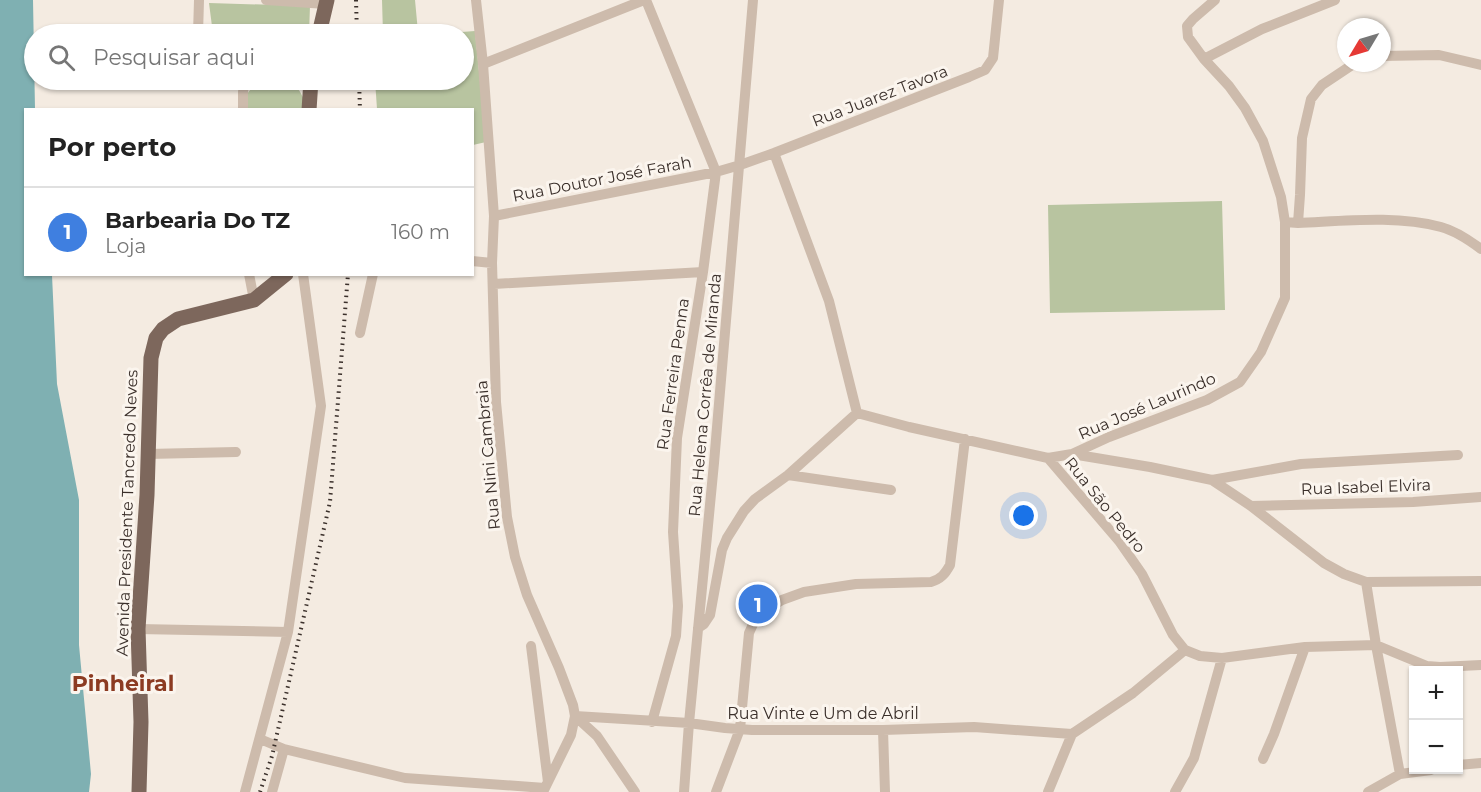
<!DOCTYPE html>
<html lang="pt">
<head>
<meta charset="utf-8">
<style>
	:root { --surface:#fff; --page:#f6f6f6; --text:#222; --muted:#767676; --line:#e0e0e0; --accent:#1a73e8 }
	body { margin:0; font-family:Montserrat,sans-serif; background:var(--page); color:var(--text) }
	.controls { position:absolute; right:18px; bottom:18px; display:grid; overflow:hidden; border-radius:0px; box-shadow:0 2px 4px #0004 }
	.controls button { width:54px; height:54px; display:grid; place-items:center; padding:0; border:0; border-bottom:2px solid var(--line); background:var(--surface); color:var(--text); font:30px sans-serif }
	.compass { position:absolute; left:1337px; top:18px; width:54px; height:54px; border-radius:50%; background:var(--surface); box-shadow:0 2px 4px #0004; rotate:232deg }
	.you { position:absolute; left:1024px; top:516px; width:21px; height:21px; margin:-15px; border:4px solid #fff; border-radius:50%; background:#1a73e8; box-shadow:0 0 0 9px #1a73e833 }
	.badge { display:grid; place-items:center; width:39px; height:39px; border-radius:50%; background:var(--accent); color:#fff; font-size:20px; font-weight:700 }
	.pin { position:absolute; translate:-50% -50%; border:3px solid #fff; box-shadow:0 2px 6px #0006 }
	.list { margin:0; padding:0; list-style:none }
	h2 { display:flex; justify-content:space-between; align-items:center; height:78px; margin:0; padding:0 24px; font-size:26px }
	h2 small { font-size:20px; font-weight:400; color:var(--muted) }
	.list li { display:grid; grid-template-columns:39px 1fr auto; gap:18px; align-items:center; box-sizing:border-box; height:90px; padding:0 24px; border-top:2px solid var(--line) }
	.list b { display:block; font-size:22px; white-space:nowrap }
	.list p { margin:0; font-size:20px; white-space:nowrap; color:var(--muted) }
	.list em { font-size:20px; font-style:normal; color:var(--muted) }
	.icon { flex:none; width:33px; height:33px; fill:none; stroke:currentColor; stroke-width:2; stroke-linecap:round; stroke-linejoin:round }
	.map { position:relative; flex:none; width:1481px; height:792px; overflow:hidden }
	.search { position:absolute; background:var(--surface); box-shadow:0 2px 4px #0004; left:24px; top:24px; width:450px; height:66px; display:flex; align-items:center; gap:15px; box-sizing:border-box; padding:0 21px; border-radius:33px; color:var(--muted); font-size:22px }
	.panel { position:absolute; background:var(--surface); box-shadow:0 2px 4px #0004; left:24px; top:108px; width:450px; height:168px; border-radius:0px }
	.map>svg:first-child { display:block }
</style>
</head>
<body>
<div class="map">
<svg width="1481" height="792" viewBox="0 0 1481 792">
	<rect width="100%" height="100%" fill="#f4ebe1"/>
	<path fill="#b8c4a0" d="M382,0H415L418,32L383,34Z
		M209,3L310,6L309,34H213Z
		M475,31L486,142L473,145L472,110L377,109L375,80H464V34H435Z
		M268,80C272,80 278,79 283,80C298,83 304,96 306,109H245C245,106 244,102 245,99C248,89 258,82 268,80Z
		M1222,201L1225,310L1050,313L1048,205Z"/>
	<path fill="#7fb0b2" d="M0,0H33L35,109L26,110V274L52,275L57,384L79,500V645L91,774L89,792H0Z"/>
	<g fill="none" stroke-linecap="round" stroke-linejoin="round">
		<path stroke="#cdbbac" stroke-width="10" d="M266,0L326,4
			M476,0L483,64L494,216L492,263L496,402L507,517L515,557L527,595L559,668L573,705L575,716L571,735L543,792
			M646,0L716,172L703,272L677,438L673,532L678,606L676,636L652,722
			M198,34L199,0
			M1382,56L1439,55L1481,65
			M1204,59L1262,29L1335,0
			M483,64L644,0
			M243,110V92L245,80
			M774,153L829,301L857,413
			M494,216L716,172L740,165L774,153L969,77L985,70L993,58L999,0
			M1285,222L1298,223C1344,221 1397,215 1441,227C1456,231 1469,240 1481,249
			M1298,223L1300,195L1302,138L1311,99L1322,85L1355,63
			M472,261L492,263
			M249,274L254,300
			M494,284L703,272
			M360,333L373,274
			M857,413L909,427L1048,458L1119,541L1142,574L1173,635L1185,650
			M148,454L236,452
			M1072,454L1109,437L1207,400L1240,382L1261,352L1285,298V222L1281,197L1263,141L1245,108L1229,86L1204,59L1188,37L1187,26L1193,19L1215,0
			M1048,458L1072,454L1150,467L1212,480L1251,506L1324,563L1344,574L1366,582L1481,581
			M788,475L891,490
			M1212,480L1301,464L1458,455
			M1251,506L1413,502L1481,497
			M1366,582L1376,645L1400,774
			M698,628L704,624L710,615L722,550L727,538L744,511L755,499L788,475L857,413
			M138,629L288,632
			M531,646L548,782
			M1185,650L1200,656L1222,658L1305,647L1376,645L1427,666L1440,667L1481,665
			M575,716L689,723L725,728L752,730H883L974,727L1072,734
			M575,716L597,736L635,792
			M883,730L885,792
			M1072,734L1133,693L1185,650
			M260,739L284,749L405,778L545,788
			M1263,759L1274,734L1305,647
			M1458,765L1481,763
			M245,792L288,632L321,406L303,274
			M272,792L284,749
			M684,792L689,723L714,463L753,0
			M716,792L740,729L749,633L755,620L764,611L782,600L804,592L856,584L931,582C941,579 945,574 950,565L965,439
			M1048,792L1072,734
			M1175,792L1194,758L1222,658
			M1368,792L1400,774L1431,770"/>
		<path stroke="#7d675c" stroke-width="15" d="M319,34L327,0
			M309,110L311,80
			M139,792L141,722L138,629L147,495L151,358L156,338L163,329L178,319L254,300L286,274"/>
		<path stroke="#3b302b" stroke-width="4" stroke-dasharray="1.5 4.5" stroke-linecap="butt" d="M356,0L357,34
			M359,80L360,110
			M260,792L272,756L330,502L348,274"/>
	</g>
	<g text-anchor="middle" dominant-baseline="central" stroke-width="6" stroke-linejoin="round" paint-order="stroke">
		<g font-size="16" fill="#3b302b" stroke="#fbf5ee">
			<text transform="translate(880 96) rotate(-21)">Rua Juarez Tavora</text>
			<text transform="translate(602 179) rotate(-11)">Rua Doutor José Farah</text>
			<text transform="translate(673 374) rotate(-82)">Rua Ferreira Penna</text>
			<text transform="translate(705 395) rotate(-85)">Rua Helena Corrêa de Miranda</text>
			<text transform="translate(1147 406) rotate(-23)">Rua José Laurindo</text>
			<text transform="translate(488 455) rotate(-95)">Rua Nini Cambraia</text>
			<text transform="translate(1366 487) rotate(-2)">Rua Isabel Elvira</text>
			<text transform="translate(1105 505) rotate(51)">Rua São Pedro</text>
			<text transform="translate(127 513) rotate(-88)">Avenida Presidente Tancredo Neves</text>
			<text x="823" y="713">Rua Vinte e Um de Abril</text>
		</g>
		<g font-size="22" font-weight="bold" fill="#8c3b22" stroke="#fbf5ee">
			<text x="123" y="683">Pinheiral</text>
		</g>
	</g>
</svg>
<div class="controls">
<button>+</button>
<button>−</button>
</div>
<svg class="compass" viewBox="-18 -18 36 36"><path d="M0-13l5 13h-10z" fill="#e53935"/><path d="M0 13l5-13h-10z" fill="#767676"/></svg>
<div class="you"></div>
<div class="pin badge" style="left:758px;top:604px;background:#3f7fe0">1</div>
<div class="search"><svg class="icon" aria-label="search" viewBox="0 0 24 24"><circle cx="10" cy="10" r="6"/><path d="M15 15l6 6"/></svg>Pesquisar aqui</div>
<section class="panel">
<h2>Por perto<small></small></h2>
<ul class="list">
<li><span class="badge" style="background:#3f7fe0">1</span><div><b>Barbearia Do TZ</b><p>Loja</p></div><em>160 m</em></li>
</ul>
</section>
</div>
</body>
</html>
